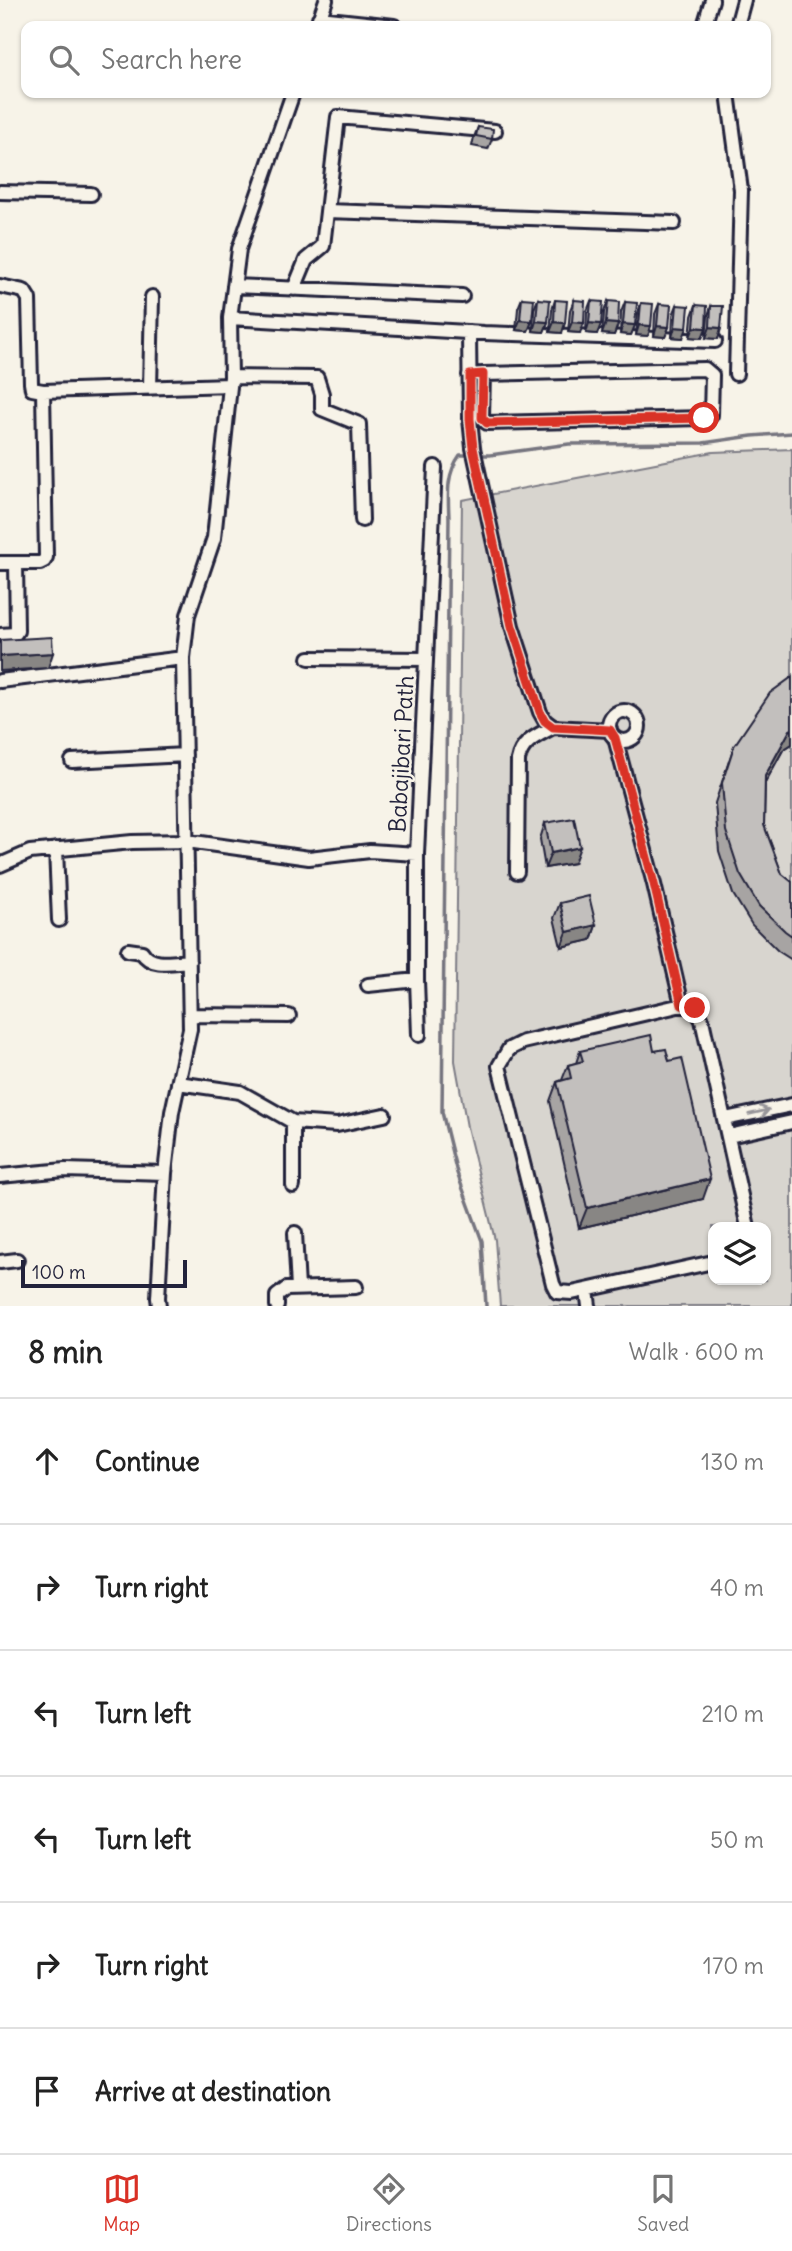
<!DOCTYPE html>
<html lang="en">
<head>
<meta charset="utf-8">
<style>
	:root { --surface:#fff; --page:#f6f6f6; --text:#222; --muted:#767676; --line:#e0e0e0; --accent:#d93025 }
	body { margin:0; font-family:Delius,sans-serif; background:var(--page); color:var(--text) }
	.controls { position:absolute; right:21px; bottom:21px; display:grid; overflow:hidden; border-radius:14px; box-shadow:0 2px 5px #0004 }
	.controls button { width:63px; height:63px; display:grid; place-items:center; padding:0; border:0; border-bottom:2px solid var(--line); background:var(--surface); color:var(--text); font:35px sans-serif }
	.scale { position:absolute; left:21px; bottom:18px; width:166px; box-sizing:border-box; padding-left:7px; border:4px solid #22223b; border-top:0; font-size:19px; line-height:24px; white-space:nowrap; color:#22223b; -webkit-text-stroke:5px #f7f3e8; paint-order:stroke }
	.stop { position:absolute; width:21px; height:21px; margin:-16px; border:5px solid #d93025; border-radius:50%; background:#fff }
	.stop.end { background:#d93025; border-color:#fff; box-shadow:0 2px 7px #0008 }
	.list { margin:0; padding:0; list-style:none }
	h2 { display:flex; justify-content:space-between; align-items:center; height:91px; margin:0; padding:0 28px; font-size:30px }
	h2 small { font-size:23px; font-weight:400; color:var(--muted) }
	.list li { display:grid; grid-template-columns:46px 1fr auto; gap:21px; align-items:center; box-sizing:border-box; height:126px; padding:0 28px; border-top:2px solid var(--line) }
	.list b { display:block; font-size:26px; white-space:nowrap }
	.list em { font-size:23px; font-style:normal; color:var(--muted) }
	.icon { flex:none; width:38px; height:38px; fill:none; stroke:currentColor; stroke-width:2; stroke-linecap:round; stroke-linejoin:round }
	.map { position:relative; flex:none; width:792px; height:1306px; overflow:hidden }
	.search { position:absolute; background:var(--surface); box-shadow:0 2px 5px #0004; left:21px; right:21px; top:21px; height:77px; display:flex; align-items:center; gap:18px; box-sizing:border-box; padding:0 24px; border-radius:14px; color:var(--muted); font-size:26px }
	.sheet { height:847px; background:var(--surface) }
	nav { display:flex; justify-content:space-around; align-items:center; box-sizing:border-box; height:98px; border-top:2px solid var(--line); background:var(--surface); font-size:19px; color:var(--muted) }
	nav a { display:grid; justify-items:center; gap:4px }
	nav .on { color:var(--accent) }
	.map>svg:first-child { display:block }
</style>
</head>
<body>
<div class="map">
<svg width="792" height="1306" viewBox="0 0 792 1306">
	<rect width="100%" height="100%" fill="#f7f3e8"/>
	<filter id="ink" filterUnits="userSpaceOnUse"><feTurbulence type="fractalNoise" baseFrequency=".0143" numOctaves="2"/><feDisplacementMap in="SourceGraphic" scale="14" xChannelSelector="R" yChannelSelector="G"/><feConvolveMatrix kernelMatrix="1 2 1 2 8 2 1 2 1" color-interpolation-filters="sRGB"/></filter>
	<g filter="url(#ink)">
		<path fill="#d8d5cf" stroke="#7d7c85" stroke-width="2" fill-rule="evenodd" d="M792,449V1306H500L495,1240L467,1127L455,1061L462,500L713,452ZM713,1227H766V1280H713Z"/>
		<g fill="none" stroke-linecap="round" stroke-linejoin="round">
			<path stroke="#76747f" stroke-width="3.5" d="M486,1306L482,1241L457,1173L442,1112L449,518C448,495 446,474 460,455H490L569,444L703,443L752,436L792,433"/>
			<defs>
				<path id="minor" d="M319,18L394,26
					M317,26L326,0
					M704,26L712,0
					M737,26L744,0
					M728,93L741,190L736,374
					M0,192L91,194
					M327,211L674,223
					M0,286L24,291L29,299L31,383L32,389L43,391
					M234,286L462,296
					M294,289L306,260L323,246L338,117L495,131
					M230,318L484,333L715,341
					M469,332L470,419L473,448L512,626L540,712L545,721L553,727L610,730
					M469,375L483,374L705,369L712,375L711,415L704,418L487,423L482,418L483,374
					M231,377L317,378L322,394V409L359,424L362,520
					M150,388L152,297
					M0,563H40L44,561L46,557L43,391L230,385
					M0,635L15,634L17,631L16,563
					M309,658L426,659
					M0,681L183,658
					M609 726a15 15 0 1 1 30 0a15 15 0 1 1-30 0Z
					M615,738L654,884L682,1005L695,1008L702,1020L748,1227
					M72,761L185,755
					M56,849L59,920
					M0,865L30,852L132,842L187,841L309,858L370,851L417,854L435,467
					M517,872L518,760C522,741 537,736 553,727
					M128,950L142,952C151,968 174,962 189,961
					M417,980L419,1035
					M368,985L417,980V854
					M682,1005L523,1042L509,1049L499,1066L553,1284L557,1292L572,1293L713,1262
					M190,1015L289,1016
					M178,1083L240,1092L293,1122L337,1125L384,1115
					M725,1119L792,1105
					M729,1136L792,1122
					M0,1176L65,1170L165,1173
					M293,1186V1122
					M295,1233L298,1288
					M0,1262L17,1260
					M587,1290L589,1306
					M159,1306L158,1298L165,1173L172,1112L190,1029L183,658L188,615L214,538L231,377L230,318L239,249L293,93
					M277,1306V1296L286,1289L356,1287"/>
			</defs>
			<use href="#minor" stroke="#22223b" stroke-width="18"/>
			<use href="#minor" stroke="#f7f3e8" stroke-width="12"/>
		</g>
		<path fill="#a7a4a3" stroke="#22223b" stroke-width="2" d="M478,127L492,139L488,149L472,146L474,137Z
			M522,298L532,321L528,331L516,330L518,308Z
			M538,299L548,322L544,332L533,331L534,309Z
			M555,300L562,333L550,332L552,310Z
			M574,300L580,333L568,332L570,310Z
			M591,301L597,334L586,333L587,311Z
			M608,301L618,324L614,335L602,334L604,312Z
			M625,302L635,325L631,335L620,334L621,312Z
			M641,303L648,336L636,335L638,313Z
			M659,304L669,327L665,337L654,336L655,314Z
			M677,305L683,338L672,337L673,315Z
			M696,305L706,328L702,338L690,337L692,316Z
			M711,306L721,328L718,339L706,338L708,316Z
			M792,677V744L783,750L765,783L764,825L782,874L792,882V960L778,951L752,925L733,894L719,851L715,803L734,746Z
			M545,823L574,863L545,868L540,839Z
			M560,903L596,925L591,940L561,947L554,918Z
			M580,1051H654L703,1199L579,1228L550,1101L557,1082L562,1080L568,1065L576,1063Z"/>
		<path fill="#888684" stroke="#22223b" stroke-width="2" d="M520,320L532,321L528,331L516,330Z
			M536,321L548,322L544,332L533,331Z
			M554,322L565,323L562,333L550,332Z
			M572,322L584,323L580,333L568,332Z
			M589,323L601,324L597,334L586,333Z
			M606,323L618,324L614,335L602,334Z
			M623,324L635,325L631,335L620,334Z
			M639,325L651,326L648,336L636,335Z
			M657,326L669,327L665,337L654,336Z
			M675,327L687,328L683,338L672,337Z
			M694,327L706,328L702,338L690,337Z
			M710,327L721,328L718,339L706,338Z
			M53,653L48,668L0,671V656Z
			M792,729V744L783,750L758,796L765,776L790,730Z
			M580,847L574,863L545,868L551,853Z
			M596,925L591,940L561,947L567,932Z
			M710,1179L703,1199L579,1228L587,1208Z"/>
		<path fill="#c2bfbd" stroke="#22223b" stroke-width="2" d="M478,127L493,129L492,139L476,136Z
			M522,298L534,299L532,321L520,320Z
			M538,299L550,300L548,322L536,321Z
			M555,300L567,301L565,323L554,322Z
			M574,300L585,301L584,323L572,322Z
			M591,301L603,302L601,324L589,323Z
			M608,301L619,302L618,324L606,323Z
			M625,302L637,303L635,325L623,324Z
			M641,303L653,304L651,326L639,325Z
			M659,304L671,305L669,327L657,326Z
			M677,305L689,306L687,328L675,327Z
			M696,305L707,306L706,328L694,327Z
			M711,306H723L721,328L710,327Z
			M52,637L53,653L0,656V640Z
			M792,677V729L790,730L765,776L764,825L782,874L792,882V936L785,931L759,906L740,874L726,831L722,783L734,746L770,693Z
			M574,818L580,847L551,853L545,823Z
			M589,896L596,925L567,932L560,903Z
			M651,1035L654,1051L666,1049L669,1061L682,1058L710,1179L587,1208L557,1082L571,1078L568,1065L583,1061L580,1051Z"/>
		<defs><path id="oneway-shaft" d="M-6 0H5M1.5-3L5.5 0L1.5 3" fill="none" stroke-width="1.6" stroke-linecap="round" stroke-linejoin="round" transform="scale(1.75)"/></defs>
		<use stroke="#97959a" href="#oneway-shaft" transform="translate(759 1112) rotate(-13)"/>
	</g>
	<g fill="none" stroke-linecap="round" stroke-linejoin="round" filter="url(#ink)">
		<path stroke="#d93025" stroke-width="9" d="M695,1008L682,1005L654,884L615,738L610,730L553,727L545,721L540,712L512,626L473,448L470,419V375L483,374L482,418L487,423L704,418"/>
	</g>
	<g text-anchor="middle" dominant-baseline="central" stroke-width="5" stroke-linejoin="round" paint-order="stroke">
		<g font-size="23" fill="#22223b" stroke="#f7f3e8">
			<text transform="translate(401 754) rotate(-87)">Babajibari Path</text>
		</g>
	</g>
</svg>
<div class="controls">
<button><svg class="icon" aria-label="layers" viewBox="0 0 24 24"><path d="M12 4l9 5-9 5-9-5zM3 14l9 5 9-5"/></svg></button>
</div>
<div class="scale">100 m</div>
<div class="stop" style="left:704px;top:418px"></div>
<div class="stop end" style="left:695px;top:1008px"></div>
<div class="search"><svg class="icon" aria-label="search" viewBox="0 0 24 24"><circle cx="10" cy="10" r="6"/><path d="M15 15l6 6"/></svg>Search here</div>
</div>
<section class="sheet">
<h2>8 min<small>Walk · 600 m</small></h2>
<ul class="list">
<li><svg class="icon" aria-label="ahead" viewBox="0 0 24 24"><path d="M12 20V5M6 11l6-6 6 6"/></svg><div><b>Continue</b></div><em>130 m</em></li>
<li><svg class="icon" aria-label="right" viewBox="0 0 24 24"><path d="M7 20v-9h11M14 6l5 5-5 5"/></svg><div><b>Turn right</b></div><em>40 m</em></li>
<li><svg class="icon" aria-label="left" viewBox="0 0 24 24"><path d="M17 20v-9H6M10 6l-5 5 5 5"/></svg><div><b>Turn left</b></div><em>210 m</em></li>
<li><svg class="icon" aria-label="left" viewBox="0 0 24 24"><path d="M17 20v-9H6M10 6l-5 5 5 5"/></svg><div><b>Turn left</b></div><em>50 m</em></li>
<li><svg class="icon" aria-label="right" viewBox="0 0 24 24"><path d="M7 20v-9h11M14 6l5 5-5 5"/></svg><div><b>Turn right</b></div><em>170 m</em></li>
<li><svg class="icon" aria-label="arrive" viewBox="0 0 24 24"><path d="M6 21V4h12l-3 4 3 4H6"/></svg><div><b>Arrive at destination</b></div></li>
</ul>
</section>
<nav>
<a class="on"><svg class="icon" aria-label="map" viewBox="0 0 24 24"><path d="M3 6l6-2 6 2 6-2v14l-6 2-6-2-6 2zM9 4v14M15 6v14"/></svg>Map</a>
<a><svg class="icon" aria-label="directions" viewBox="0 0 24 24"><path d="M12 3l9 9-9 9-9-9zM9 14v-3h6M13 9l2 2-2 2"/></svg>Directions</a>
<a><svg class="icon" aria-label="saved" viewBox="0 0 24 24"><path d="M7 4h10v16l-5-4-5 4z"/></svg>Saved</a>
</nav>
</body>
</html>
